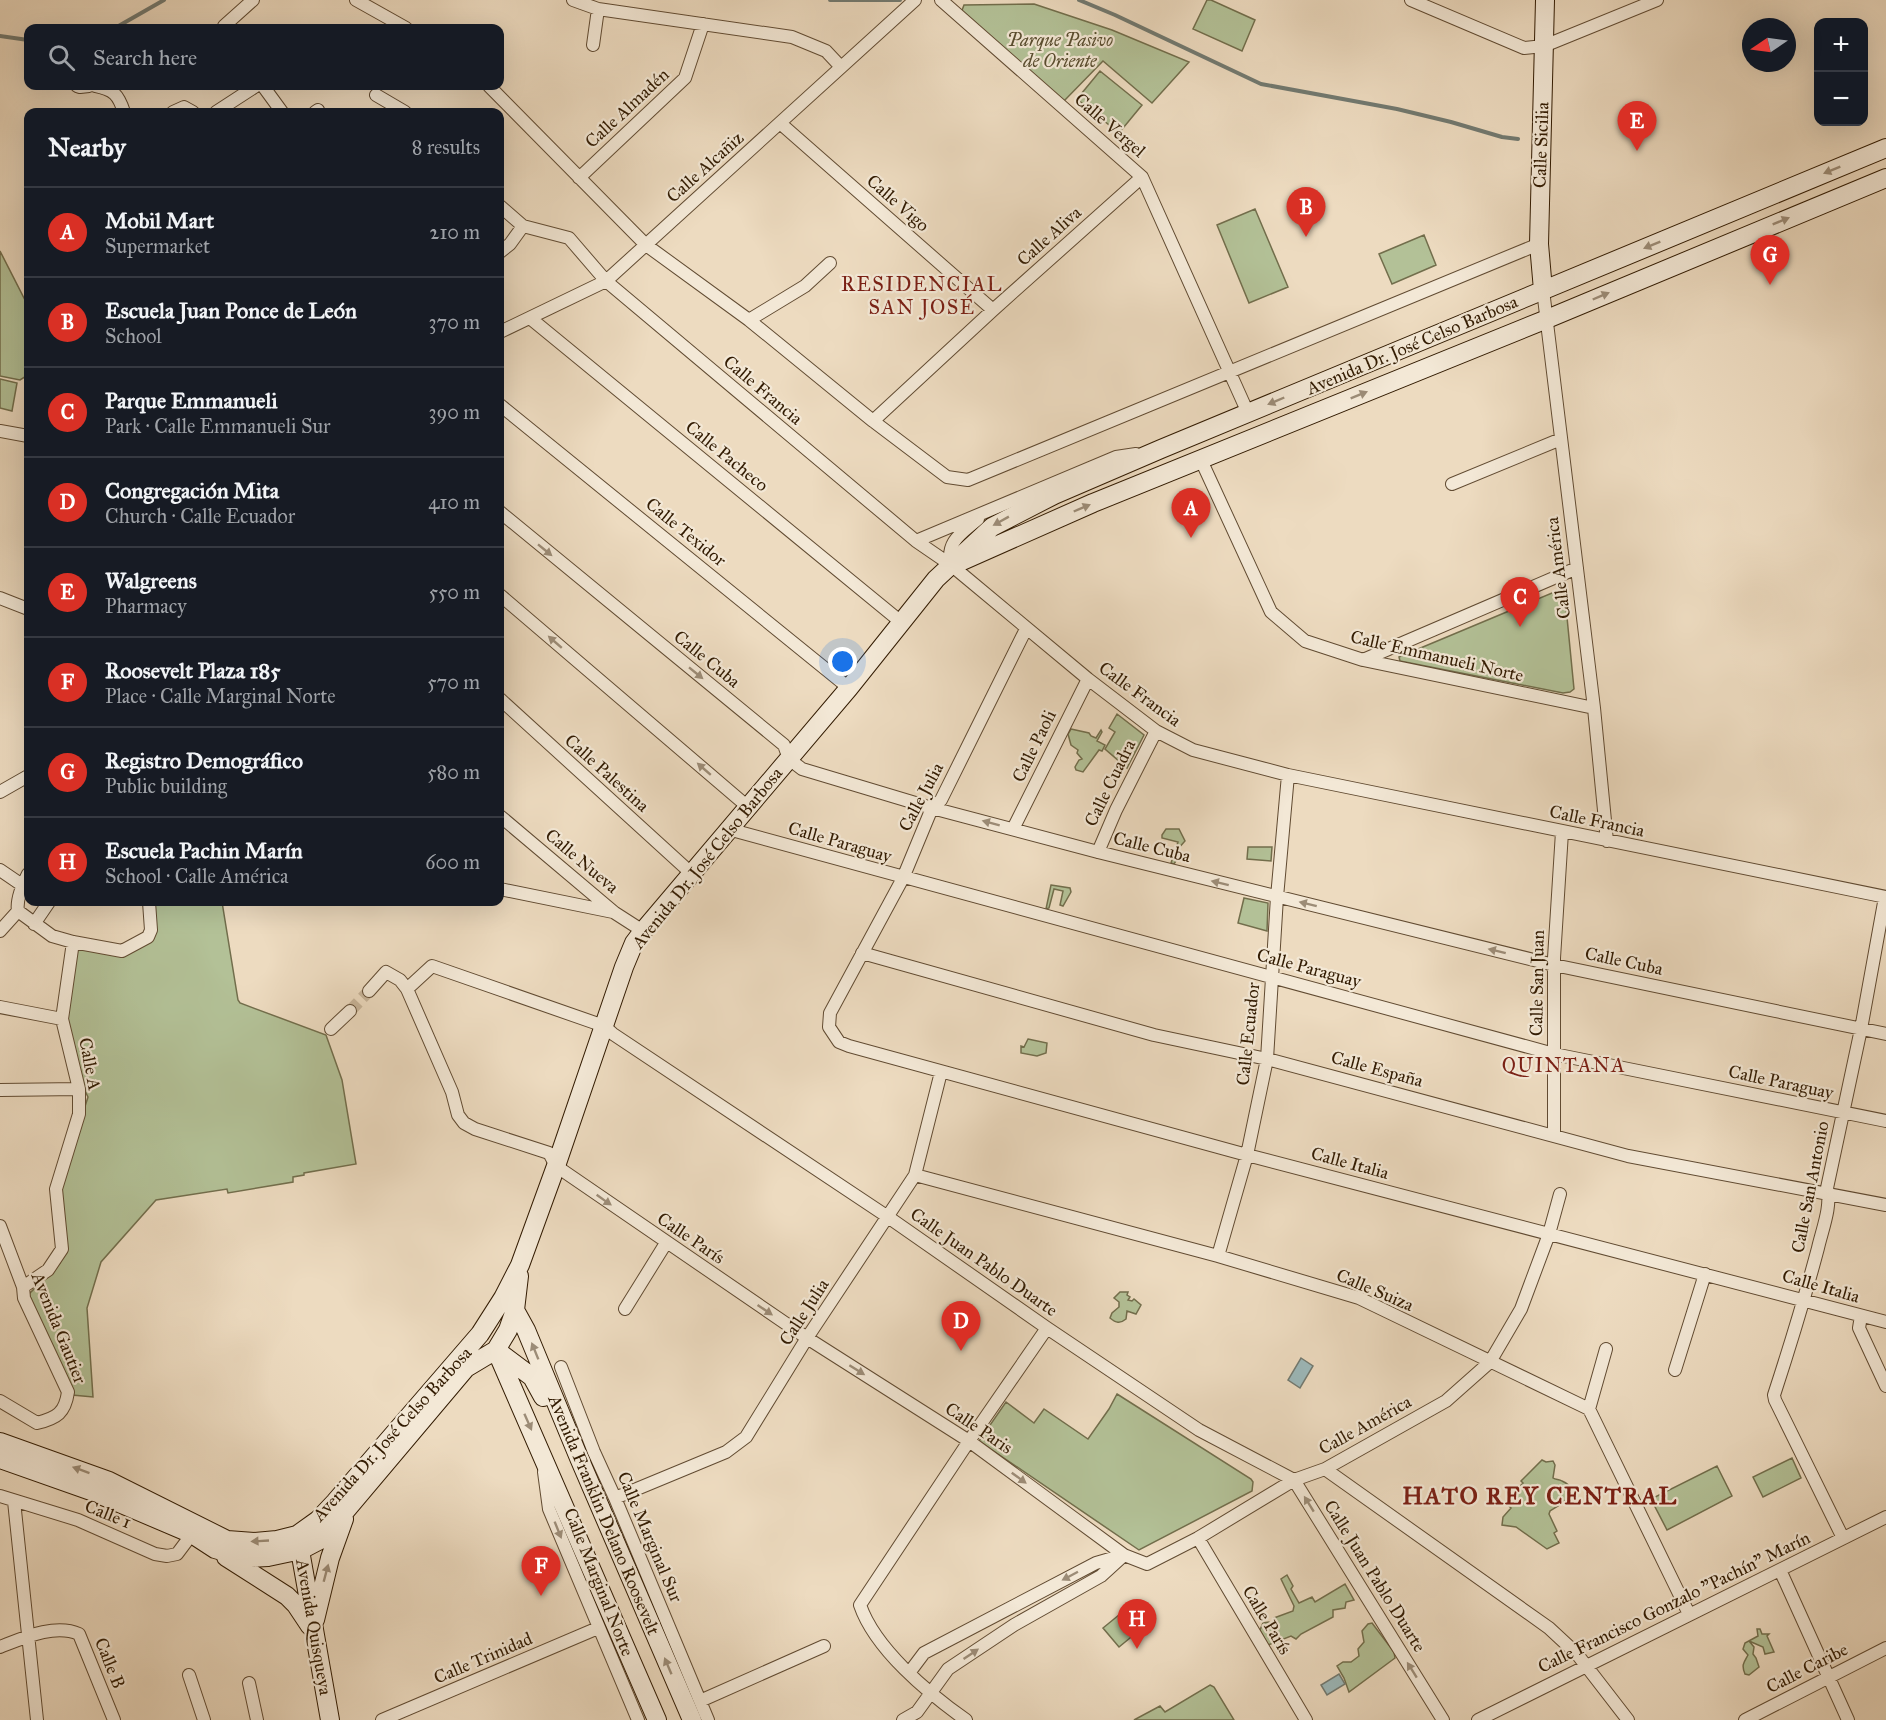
<!DOCTYPE html>
<html lang="en">
<head>
<meta charset="utf-8">
<style>
	:root { --surface:#171b24; --page:#242831; --text:#f1f3f6; --muted:#9ea1a6; --line:#363941; --accent:#d93025 }
	body { margin:0; font-family:"IM FELL Great Primer",serif; background:var(--page); color:var(--text) }
	.controls { position:absolute; right:18px; top:18px; display:grid; overflow:hidden; border-radius:12px; box-shadow:0 6px 24px #0002 }
	.controls button { width:54px; height:54px; display:grid; place-items:center; padding:0; border:0; border-bottom:2px solid var(--line); background:var(--surface); color:var(--text); font:30px sans-serif }
	.compass { position:absolute; left:1742px; top:18px; width:54px; height:54px; border-radius:50%; background:var(--surface); box-shadow:0 6px 24px #0002; rotate:257deg }
	.you { position:absolute; left:843px; top:662px; width:21px; height:21px; margin:-15px; border:4px solid #fff; border-radius:50%; background:#1a73e8; box-shadow:0 0 0 9px #1a73e833 }
	.badge { display:grid; place-items:center; width:39px; height:39px; border-radius:50%; background:var(--accent); color:#fff; font-size:20px; font-weight:700 }
	.pin { position:absolute; translate:-50% -50px; filter:drop-shadow(0 2px 3px #0008) }
	.pin::after { content:''; position:absolute; top:32px; width:21px; height:18px; background:inherit; clip-path:polygon(0 0,100% 0,50% 100%) }
	.list { margin:0; padding:0; list-style:none }
	h2 { display:flex; justify-content:space-between; align-items:center; height:78px; margin:0; padding:0 24px; font-size:26px }
	h2 small { font-size:20px; font-weight:400; color:var(--muted) }
	.list li { display:grid; grid-template-columns:39px 1fr auto; gap:18px; align-items:center; box-sizing:border-box; height:90px; padding:0 24px; border-top:2px solid var(--line) }
	.list b { display:block; font-size:22px; white-space:nowrap }
	.list p { margin:0; font-size:20px; white-space:nowrap; color:var(--muted) }
	.list em { font-size:20px; font-style:normal; color:var(--muted) }
	.icon { flex:none; width:33px; height:33px; fill:none; stroke:currentColor; stroke-width:2; stroke-linecap:round; stroke-linejoin:round }
	.map { position:relative; flex:none; width:1886px; height:1720px; overflow:hidden }
	.search { position:absolute; background:var(--surface); box-shadow:0 6px 24px #0002; left:24px; top:24px; width:480px; height:66px; display:flex; align-items:center; gap:15px; box-sizing:border-box; padding:0 21px; border-radius:12px; color:var(--muted); font-size:22px }
	.panel { position:absolute; background:var(--surface); box-shadow:0 6px 24px #0002; left:24px; top:108px; width:480px; height:798px; border-radius:12px }
	.map>svg:first-child { display:block }
</style>
</head>
<body>
<div class="map">
<svg width="1886" height="1720" viewBox="0 0 1886 1720">
	<rect width="100%" height="100%" fill="#eddbc0"/>
	<filter id="stains"><feTurbulence type="fractalNoise" baseFrequency=".00333" numOctaves="4"/><feColorMatrix values="0 0 0 0 .2 0 0 0 0 .09 0 0 0 0 .02 0 0 0 .5 -.17"/></filter>
	<radialGradient id="worn" r=".72"><stop offset=".6" stop-color="#630" stop-opacity="0"/><stop offset="1" stop-color="#630" stop-opacity=".3"/></radialGradient>
	<path fill="#b3c197" stroke="#726e4c" stroke-width="1.5" d="M1207,0H1211L1255,20L1242,51L1193,29Z
		M1034,4L1112,30L1189,62L1152,103L1103,61L1063,102L961,13L964,5Z
		M1100,71L1142,105L1119,133L1077,99Z
		M1255,209L1288,287L1249,303L1217,225Z
		M1424,235L1436,265L1392,284L1379,254Z
		M0,251L28,306V375L20,380L0,376Z
		M0,379L17,383L12,411L0,408Z
		M1552,593H1560L1565,597L1574,689L1570,692L1563,693L1400,661L1399,657Z
		M1117,714L1144,735L1127,768L1105,749L1115,732L1109,728Z
		M1071,729L1089,733L1091,736L1096,738L1101,730L1102,732L1097,741L1105,745L1102,751L1099,750L1083,772L1076,770L1075,767L1079,760L1082,759L1077,753L1078,750L1071,745L1068,734Z
		M1166,829H1179L1185,841L1177,850L1179,856L1174,864L1171,863L1178,842L1162,838V835Z
		M1248,847H1272L1271,861L1247,859Z
		M1051,885L1070,888L1071,892L1063,906L1060,905L1063,891L1054,889L1049,908L1046,909Z
		M1244,898L1268,903L1267,931L1238,923Z
		M151,902H222L238,1000L240,1003L326,1035L342,1080L356,1164L304,1173V1175L293,1177V1182L228,1193L227,1189L156,1200L101,1262L87,1308L93,1397L72,1395L28,1295L60,1263L58,1191L88,1097L81,1083L64,1023L76,947L122,954L153,936Z
		M1028,1039L1047,1043L1046,1053L1037,1056L1021,1053V1046L1024,1047Z
		M1120,1292H1128L1127,1295L1130,1297L1128,1300L1132,1301L1134,1299L1141,1305L1136,1314L1127,1311L1126,1319C1120,1324 1116,1323 1110,1318L1112,1313L1119,1307V1302L1114,1298Z
		M1117,1394L1251,1479L1253,1482L1252,1491L1139,1550L979,1441L1006,1402L1034,1423L1044,1409L1088,1439L1109,1409Z
		M1792,1458L1801,1478L1763,1497L1753,1477Z
		M1542,1460L1546,1462L1553,1461L1555,1465L1553,1478C1556,1480 1559,1479 1562,1481C1584,1491 1560,1505 1550,1511L1549,1514L1557,1531L1554,1533L1559,1543L1547,1549L1516,1527L1502,1525L1503,1517L1511,1508L1505,1502L1523,1483L1521,1481Z
		M1717,1466L1732,1496L1667,1530L1651,1499Z
		M1287,1575L1293,1586L1291,1589L1299,1603L1312,1597L1315,1602L1345,1584L1354,1600L1346,1602L1345,1608L1333,1610V1617L1301,1634L1296,1639L1291,1636L1268,1645L1260,1630L1263,1623L1269,1622L1270,1624L1276,1622L1274,1618L1293,1611L1294,1606L1281,1579Z
		M1136,1601L1152,1620L1119,1647L1103,1628Z
		M1372,1623L1394,1652L1395,1658L1349,1692L1344,1678L1337,1666L1343,1662H1351L1359,1656L1358,1649L1364,1642L1362,1631L1368,1624Z
		M1757,1629H1760L1762,1634H1769L1767,1636L1774,1652L1765,1654L1763,1647L1749,1641L1754,1647L1753,1654L1756,1658L1759,1667L1749,1675L1745,1674C1741,1665 1744,1662 1748,1655L1743,1649L1745,1643L1758,1636Z
		M1210,1685L1214,1687L1234,1720H1134L1160,1706L1165,1712Z"/>
	<path fill="#9cb9bb" stroke="#727a71" stroke-width="1.5" d="M1301,1358L1313,1366L1300,1388L1288,1380Z
		M1339,1674L1345,1684L1327,1695L1321,1685Z"/>
	<g fill="none" stroke-linecap="round" stroke-linejoin="round">
		<path stroke="#727a71" stroke-width="4" d="M830,0H900
			M1079,0L1115,15L1261,84L1397,109L1451,122L1502,137L1518,139
			M115,28L164,0
			M0,36L28,40"/>
		<path stroke="#c8b59a" stroke-width="12" stroke-dasharray="12 6" stroke-linecap="butt" d="M350,1011L369,991"/>
		<defs>
			<path id="street" d="M356,0L406,28
				M573,0L598,9L792,37L826,51L841,67
				M941,0L1142,177L1248,413
				M1411,0L1524,48L1544,46L1657,0
				M226,28L224,26L253,0
				M593,45L598,9
				M77,86L80,87L89,86
				M95,86C114,90 118,94 124,112
				M263,86L282,112
				M489,86L646,245L749,320L873,421L947,477L968,480L1539,244
				M376,95L405,112
				M173,112L184,107L193,112
				M216,112L256,86
				M315,112L318,110
				M780,123L993,310
				M579,178L685,78L703,24
				M500,206L523,226L569,238L606,281L916,541L951,565L1088,679L1156,731L1193,750L1288,775L1886,897
				M500,252L510,244L523,226
				M1543,290L1594,708L1607,841
				M530,318L901,622
				M749,320L805,286L830,263
				M500,332L606,281L915,0
				M500,405L849,688
				M873,421L993,310L1142,177
				M0,431L28,436
				M1201,460L1271,612L1305,641L1363,660L1594,708
				M1452,484L1561,439
				M500,512L784,745L789,759L802,769L932,808L1098,852L1554,965L1886,1034
				M916,541L1116,457L1136,454
				M951,565C946,541 961,534 978,519
				M500,595L748,807
				M0,598L28,609
				M1026,629L941,800L932,808L903,878L830,1013L829,1027L839,1042L849,1046L1247,1155L1886,1322
				M1363,660L1577,568
				M500,699L691,873
				M0,792L28,776
				M500,816L615,913L643,931
				M728,829L1554,1054L1886,1121
				M1013,829L1088,679
				M1098,852L1116,810L1156,731
				M0,870L22,885
				M28,874C23,883 16,900 18,911L52,936L73,942L122,951L148,937L151,930L149,902
				M500,889L613,912
				M34,924L49,902
				M0,931L18,911
				M862,953L1154,1035L1267,1059L1628,1156L1886,1205
				M407,989L432,966L604,1026L613,1034L888,1217L1047,1328L1199,1430L1294,1480L1443,1720
				M369,991L386,972L400,980L407,989L452,1092L458,1115L464,1123L475,1129L549,1153L556,1166L807,1338L969,1441L1124,1555L1147,1564L1198,1538L1294,1480L1325,1469L1446,1401L1490,1362L1521,1309L1549,1234L1560,1194
				M0,1007L62,1019
				M331,1029L350,1011
				M0,1090L79,1089
				M1554,1135V958L1562,832
				M915,1175L1218,1256L1359,1298L1589,1409L1689,1614
				M0,1226L23,1287L24,1298L68,1392C65,1413 57,1418 37,1423L0,1401
				M1218,1256L1247,1155L1267,1059L1277,897L1288,775
				M23,1287L48,1270L62,1249L56,1189L79,1114V1089L62,1019L73,942
				M625,1309L666,1243
				M1861,1316L1859,1328L1886,1386
				M561,1367L594,1452L615,1498L708,1720
				M1675,1370L1705,1274
				M1589,1409L1606,1349
				M1325,1469L1549,1628L1577,1654L1628,1720
				M544,1472L549,1509L638,1720
				M0,1496L78,1520L155,1554L167,1556L177,1554L192,1534
				M615,1498L726,1452L746,1437L807,1338L915,1175L941,1072
				M14,1501L37,1720
				M1198,1538L1306,1720
				M1843,1538L1775,1400L1774,1395C1790,1346 1805,1297 1818,1248C1822,1230 1832,1206 1827,1188L1861,1029L1885,897
				M1780,1570L1848,1720
				M0,1647C23,1638 55,1623 79,1634L114,1720
				M909,1673L924,1653L1096,1563L1120,1556
				M189,1675L204,1720
				M249,1683L257,1720
				M700,1701L824,1646
				M382,1720L598,1628
				M903,1720L917,1712L948,1669L1014,1625L1101,1576L1124,1555
				M966,1720C928,1693 875,1649 860,1605L969,1441L1047,1328
				M1478,1720L1886,1517
				M1745,1720L1886,1648"/>
			<path id="secondary" d="M1543,290L1539,244L1545,0
				M962,561L1093,503L1547,319L1886,178
				M515,1310L526,1330L579,1458L692,1720
				M496,1350L657,1720
				M496,1350L532,1377L543,1397
				M0,1442L109,1481L227,1540L254,1542L277,1540L297,1535L318,1520L335,1502L480,1334L503,1298L520,1265L556,1166L624,967L634,943L643,931L849,688L936,579L992,527L1054,495L1161,449L1886,148
				M0,1459L91,1491L192,1534L215,1549L246,1558L268,1557L301,1550L322,1539L332,1527L466,1368L496,1350L508,1330L515,1310L519,1276
				M298,1539L330,1720
				M226,1557L287,1596L296,1605L310,1626
				M315,1620L330,1558L344,1519"/>
		</defs>
		<use href="#street" stroke="#614b32" stroke-width="14"/>
		<use href="#secondary" stroke="#321b02" stroke-width="20"/>
		<use href="#street" stroke="#f3e8d6" stroke-width="12"/>
		<use href="#secondary" stroke="#f3e8d6" stroke-width="18"/>
	</g>
	<defs><path id="oneway-solid" d="M-6-.8H1V-3.2L6.5 0L1 3.2V.8H-6Z" transform="scale(1.5)"/></defs>
	<g fill="#9c8c77">
		<use href="#oneway-solid" transform="translate(1832 170) rotate(158)"/>
		<use href="#oneway-solid" transform="translate(1781 221) rotate(-22)"/>
		<use href="#oneway-solid" transform="translate(1652 245) rotate(158)"/>
		<use href="#oneway-solid" transform="translate(1601 296) rotate(-23)"/>
		<use href="#oneway-solid" transform="translate(1359 395) rotate(-22)"/>
		<use href="#oneway-solid" transform="translate(1276 401) rotate(157)"/>
		<use href="#oneway-solid" transform="translate(1082 508) rotate(-23)"/>
		<use href="#oneway-solid" transform="translate(1001 521) rotate(151)"/>
		<use href="#oneway-solid" transform="translate(545 550) rotate(39)"/>
		<use href="#oneway-solid" transform="translate(555 642) rotate(-139)"/>
		<use href="#oneway-solid" transform="translate(696 673) rotate(39)"/>
		<use href="#oneway-solid" transform="translate(704 769) rotate(-139)"/>
		<use href="#oneway-solid" transform="translate(991 823) rotate(-165)"/>
		<use href="#oneway-solid" transform="translate(1220 883) rotate(-166)"/>
		<use href="#oneway-solid" transform="translate(1308 904) rotate(-166)"/>
		<use href="#oneway-solid" transform="translate(1497 951) rotate(-166)"/>
		<use href="#oneway-solid" transform="translate(604 1200) rotate(35)"/>
		<use href="#oneway-solid" transform="translate(765 1310) rotate(34)"/>
		<use href="#oneway-solid" transform="translate(535 1351) rotate(-112)"/>
		<use href="#oneway-solid" transform="translate(857 1370) rotate(32)"/>
		<use href="#oneway-solid" transform="translate(528 1422) rotate(66)"/>
		<use href="#oneway-solid" transform="translate(81 1470) rotate(-160)"/>
		<use href="#oneway-solid" transform="translate(1019 1478) rotate(36)"/>
		<use href="#oneway-solid" transform="translate(1309 1504) rotate(-122)"/>
		<use href="#oneway-solid" transform="translate(558 1530) rotate(68)"/>
		<use href="#oneway-solid" transform="translate(260 1541) rotate(177)"/>
		<use href="#oneway-solid" transform="translate(326 1573) rotate(-75)"/>
		<use href="#oneway-solid" transform="translate(1070 1576) rotate(152)"/>
		<use href="#oneway-solid" transform="translate(971 1654) rotate(-34)"/>
		<use href="#oneway-solid" transform="translate(668 1666) rotate(-113)"/>
		<use href="#oneway-solid" transform="translate(1412 1670) rotate(-122)"/>
	</g>
	<g text-anchor="middle" dominant-baseline="central" stroke-width="4.5" stroke-linejoin="round" paint-order="stroke">
		<g font-size="18" font-style="italic" fill="#594d2f" stroke="#f3e8d6">
			<text x="1060" y="40">Parque Pasivo<tspan x="1060" dy="21">de Oriente</tspan></text>
		</g>
		<g font-size="18" fill="#321b02" stroke="#f3e8d6">
			<text transform="translate(627 108) rotate(-43)">Calle Almadén</text>
			<text transform="translate(1110 125) rotate(41)">Calle Vergel</text>
			<text transform="translate(1541 145) rotate(-88)">Calle Sicilia</text>
			<text transform="translate(705 167) rotate(-42)">Calle Alcañiz</text>
			<text transform="translate(898 203) rotate(41)">Calle Vigo</text>
			<text transform="translate(1049 236) rotate(-42)">Calle Aliva</text>
			<text transform="translate(1412 345) rotate(-23)">Avenida Dr. José Celso Barbosa</text>
			<text transform="translate(763 390) rotate(40)">Calle Francia</text>
			<text transform="translate(727 456) rotate(39)">Calle Pacheco</text>
			<text transform="translate(686 532) rotate(39)">Calle Texidor</text>
			<text transform="translate(1558 568) rotate(-97)">Calle América</text>
			<text transform="translate(1437 656) rotate(13)">Calle Emmanueli Norte</text>
			<text transform="translate(707 659) rotate(39)">Calle Cuba</text>
			<text transform="translate(1140 694) rotate(36)">Calle Francia</text>
			<text transform="translate(1034 746) rotate(-64)">Calle Paoli</text>
			<text transform="translate(607 773) rotate(42)">Calle Palestina</text>
			<text transform="translate(1110 783) rotate(-64)">Calle Cuadra</text>
			<text transform="translate(921 797) rotate(-62)">Calle Julia</text>
			<text transform="translate(1597 821) rotate(12)">Calle Francia</text>
			<text transform="translate(840 842) rotate(16)">Calle Paraguay</text>
			<text transform="translate(1152 847) rotate(14)">Calle Cuba</text>
			<text transform="translate(707 858) rotate(-51)">Avenida Dr. José Celso Barbosa</text>
			<text transform="translate(582 861) rotate(40)">Calle Nueva</text>
			<text transform="translate(1624 961) rotate(12)">Calle Cuba</text>
			<text transform="translate(1309 968) rotate(15)">Calle Paraguay</text>
			<text transform="translate(1537 983) rotate(-89)">Calle San Juan</text>
			<text transform="translate(1248 1034) rotate(-84)">Calle Ecuador</text>
			<text transform="translate(90 1064) rotate(79)">Calle A</text>
			<text transform="translate(1377 1069) rotate(15)">Calle España</text>
			<text transform="translate(1781 1082) rotate(12)">Calle Paraguay</text>
			<text transform="translate(1350 1163) rotate(15)">Calle Italia</text>
			<text transform="translate(1810 1187) rotate(-79)">Calle San Antonio</text>
			<text transform="translate(691 1238) rotate(34)">Calle París</text>
			<text transform="translate(984 1262) rotate(35)">Calle Juan Pablo Duarte</text>
			<text transform="translate(1821 1286) rotate(16)">Calle Italia</text>
			<text transform="translate(1375 1290) rotate(23)">Calle Suiza</text>
			<text transform="translate(804 1312) rotate(-57)">Calle Julia</text>
			<text transform="translate(59 1328) rotate(68)">Avenida Gautier</text>
			<text transform="translate(1365 1425) rotate(-29)">Calle América</text>
			<text transform="translate(979 1428) rotate(34)">Calle Paris</text>
			<text transform="translate(392 1434) rotate(-48)">Avenida Dr. José Celso Barbosa</text>
			<text transform="translate(108 1514) rotate(22)">Calle 1</text>
			<text transform="translate(604 1515) rotate(67)">Avenida Franklin Delano Roosevelt</text>
			<text transform="translate(650 1537) rotate(67)">Calle Marginal Sur</text>
			<text transform="translate(1375 1576) rotate(58)">Calle Juan Pablo Duarte</text>
			<text transform="translate(599 1582) rotate(68)">Calle Marginal Norte</text>
			<text transform="translate(1674 1602) rotate(-26)">Calle Francisco Gonzalo "Pachín" Marín</text>
			<text transform="translate(1267 1620) rotate(59)">Calle París</text>
			<text transform="translate(314 1627) rotate(80)">Avenida Quisqueya</text>
			<text transform="translate(483 1658) rotate(-23)">Calle Trinidad</text>
			<text transform="translate(110 1663) rotate(68)">Calle B</text>
			<text transform="translate(1807 1668) rotate(-27)">Calle Caribe</text>
		</g>
		<g font-size="20" letter-spacing="1.5" fill="#7a1f14" stroke="#f3e8d6">
			<text x="922" y="284">RESIDENCIAL<tspan x="922" dy="23">SAN JOSÉ</tspan></text>
			<text x="1564" y="1065">QUINTANA</text>
		</g>
		<g font-size="24" font-weight="bold" letter-spacing="1.5" fill="#7a1f14" stroke="#f3e8d6">
			<text x="1540" y="1496">HATO REY CENTRAL</text>
		</g>
	</g>
	<rect width="100%" height="100%" filter="url(#stains)"/>
	<rect width="100%" height="100%" fill="url(#worn)"/>
</svg>
<div class="controls">
<button>+</button>
<button>−</button>
</div>
<svg class="compass" viewBox="-18 -18 36 36"><path d="M0-13l5 13h-10z" fill="#e53935"/><path d="M0 13l5-13h-10z" fill="#9ea1a6"/></svg>
<div class="you"></div>
<div class="pin badge" style="left:1191px;top:538px">A</div>
<div class="pin badge" style="left:1306px;top:237px">B</div>
<div class="pin badge" style="left:1520px;top:627px">C</div>
<div class="pin badge" style="left:961px;top:1351px">D</div>
<div class="pin badge" style="left:1637px;top:151px">E</div>
<div class="pin badge" style="left:541px;top:1596px">F</div>
<div class="pin badge" style="left:1770px;top:285px">G</div>
<div class="pin badge" style="left:1137px;top:1649px">H</div>
<div class="search"><svg class="icon" aria-label="search" viewBox="0 0 24 24"><circle cx="10" cy="10" r="6"/><path d="M15 15l6 6"/></svg>Search here</div>
<section class="panel">
<h2>Nearby<small>8 results</small></h2>
<ul class="list">
<li><span class="badge">A</span><div><b>Mobil Mart</b><p>Supermarket</p></div><em>210 m</em></li>
<li><span class="badge">B</span><div><b>Escuela Juan Ponce de León</b><p>School</p></div><em>370 m</em></li>
<li><span class="badge">C</span><div><b>Parque Emmanueli</b><p>Park · Calle Emmanueli Sur</p></div><em>390 m</em></li>
<li><span class="badge">D</span><div><b>Congregación Mita</b><p>Church · Calle Ecuador</p></div><em>410 m</em></li>
<li><span class="badge">E</span><div><b>Walgreens</b><p>Pharmacy</p></div><em>550 m</em></li>
<li><span class="badge">F</span><div><b>Roosevelt Plaza 185</b><p>Place · Calle Marginal Norte</p></div><em>570 m</em></li>
<li><span class="badge">G</span><div><b>Registro Demográfico</b><p>Public building</p></div><em>580 m</em></li>
<li><span class="badge">H</span><div><b>Escuela Pachin Marín</b><p>School · Calle América</p></div><em>600 m</em></li>
</ul>
</section>
</div>
</body>
</html>
